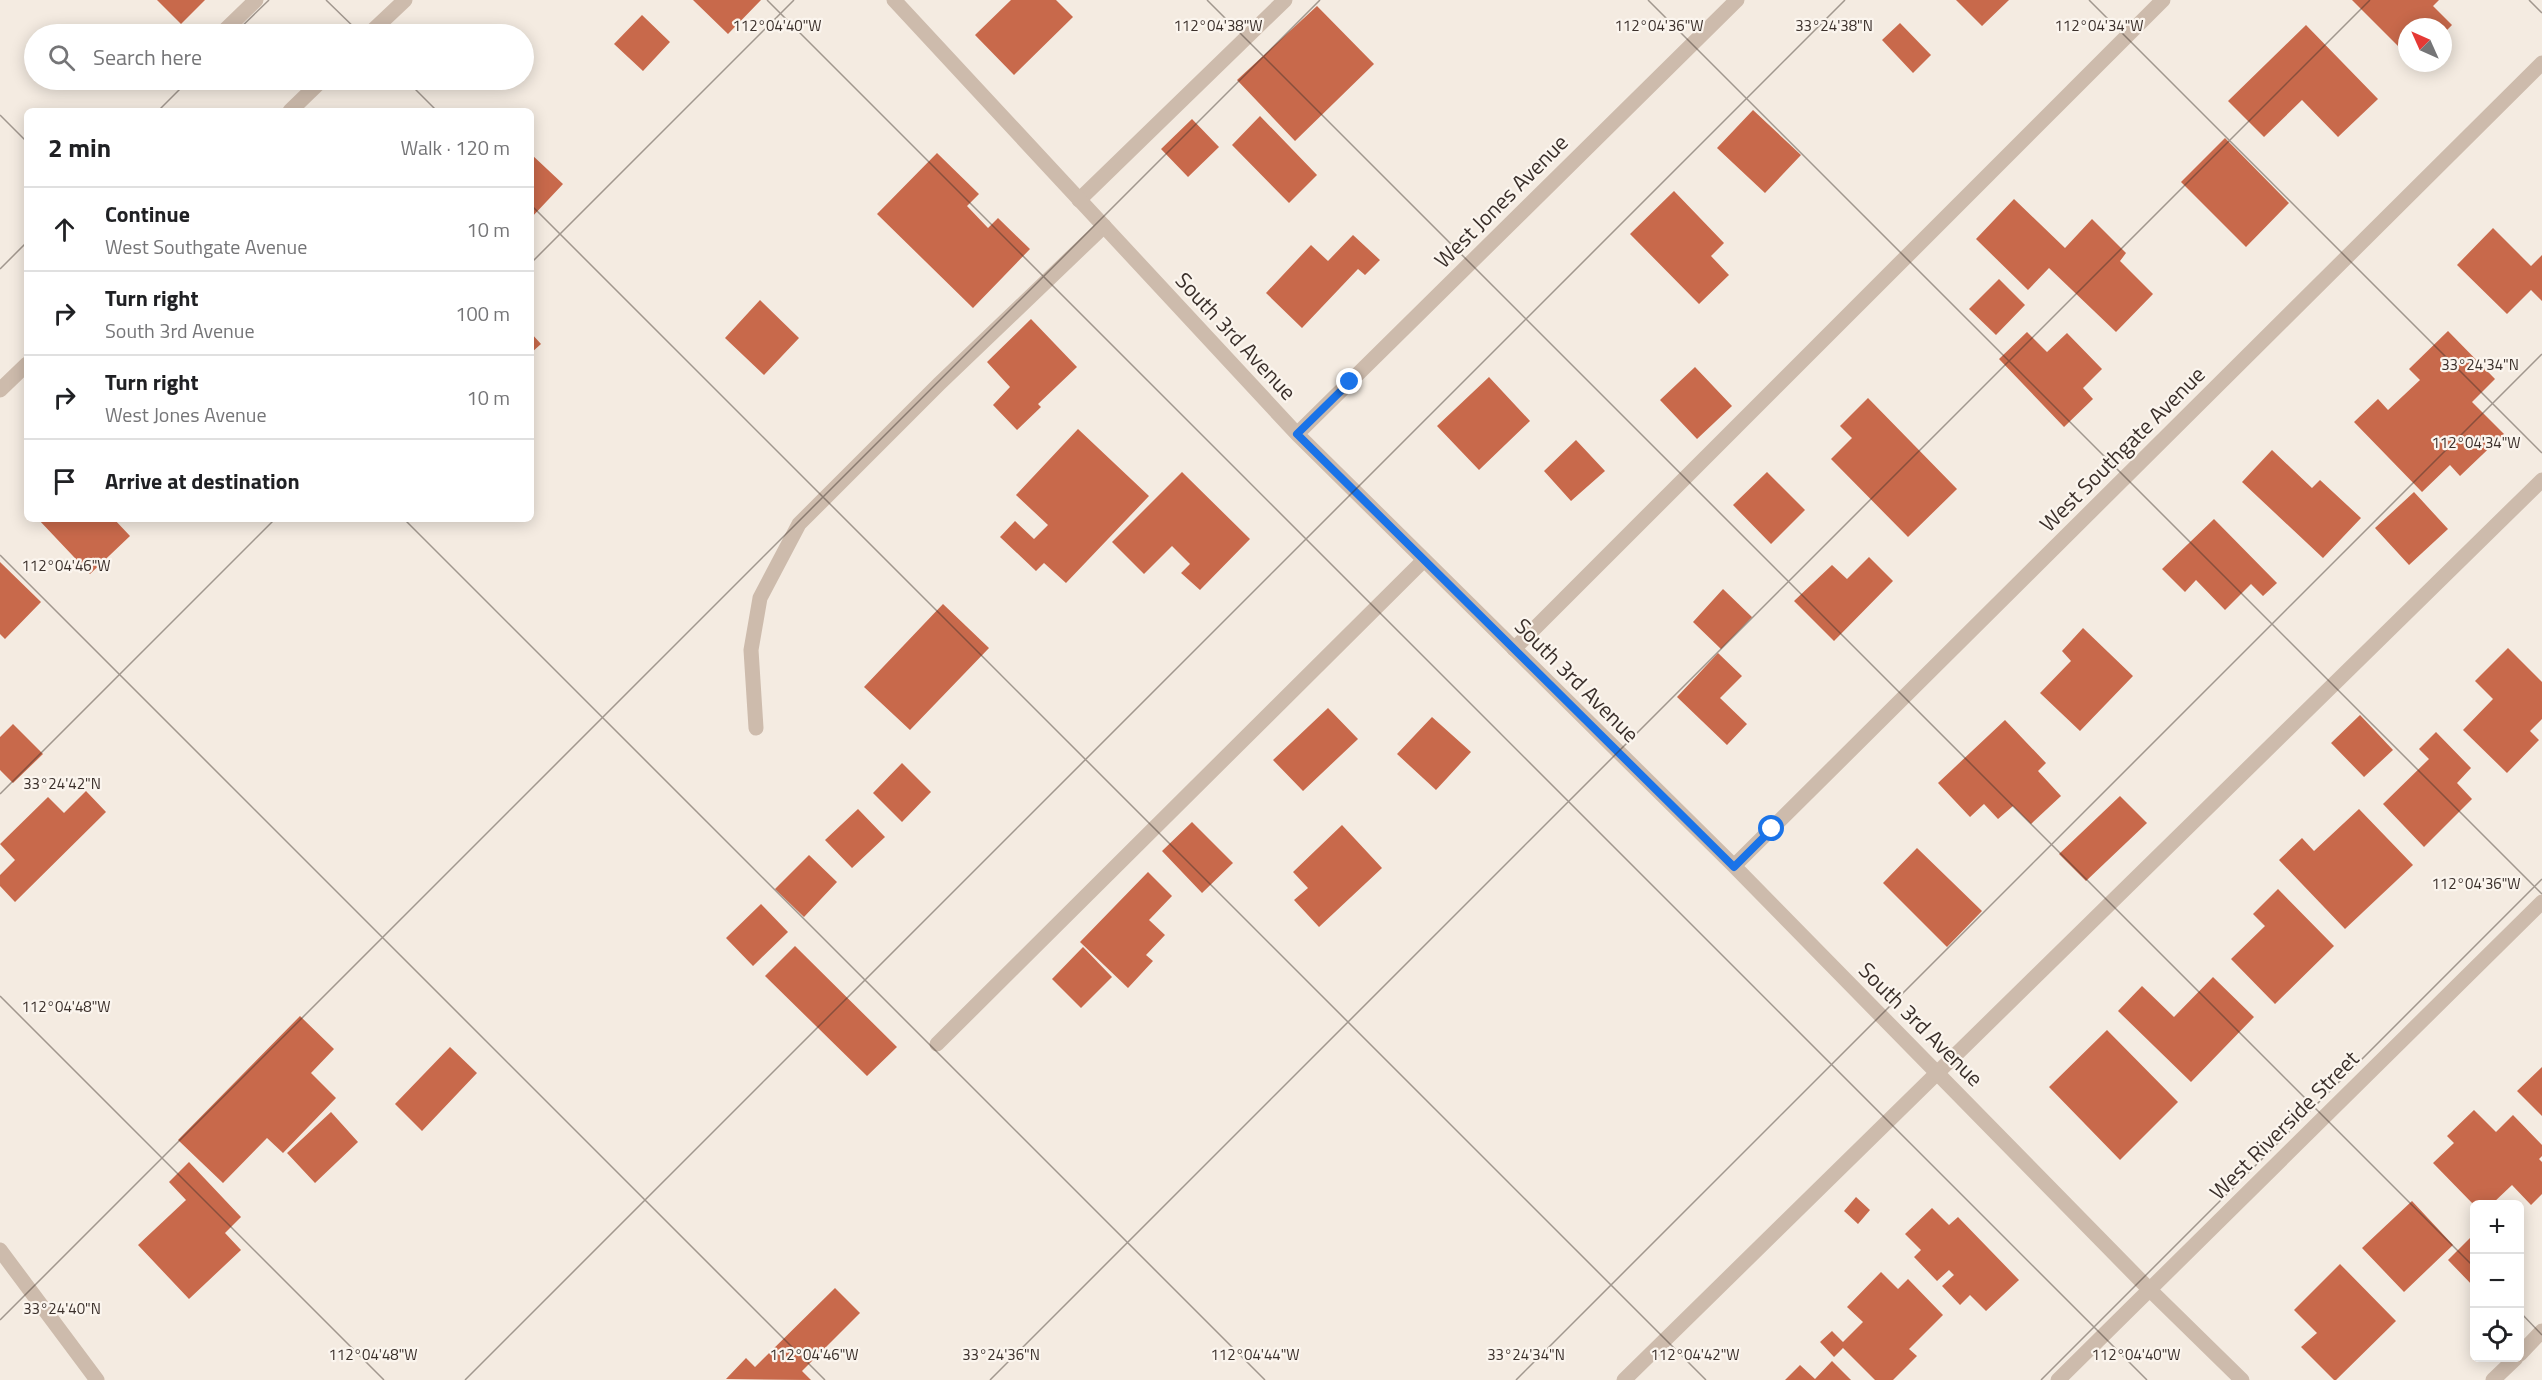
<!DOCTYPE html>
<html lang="en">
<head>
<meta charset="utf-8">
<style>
	:root { --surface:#fff; --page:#f2f2f2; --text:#202124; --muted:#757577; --line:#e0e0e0 }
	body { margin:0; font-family:"Titillium Web",sans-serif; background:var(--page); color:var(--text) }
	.controls { position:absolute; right:18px; bottom:18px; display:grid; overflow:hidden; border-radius:9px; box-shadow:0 3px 15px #0003 }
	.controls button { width:54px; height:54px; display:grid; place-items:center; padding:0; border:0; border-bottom:2px solid var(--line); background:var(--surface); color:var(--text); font:30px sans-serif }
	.compass { position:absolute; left:2398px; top:18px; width:54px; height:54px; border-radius:50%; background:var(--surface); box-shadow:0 3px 15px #0003; rotate:315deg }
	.stop { position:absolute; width:18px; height:18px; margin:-14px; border:4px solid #1a73e8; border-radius:50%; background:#fff }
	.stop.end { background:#1a73e8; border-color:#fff; box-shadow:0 2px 6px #0008 }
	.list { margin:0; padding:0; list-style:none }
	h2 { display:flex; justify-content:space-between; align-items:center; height:78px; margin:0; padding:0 24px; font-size:26px }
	h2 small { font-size:20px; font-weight:400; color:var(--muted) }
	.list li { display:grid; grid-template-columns:39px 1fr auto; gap:18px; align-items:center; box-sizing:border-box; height:84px; padding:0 24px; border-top:2px solid var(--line) }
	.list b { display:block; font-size:22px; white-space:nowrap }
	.list p { margin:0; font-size:20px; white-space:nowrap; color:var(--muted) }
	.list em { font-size:20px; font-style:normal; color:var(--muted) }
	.icon { flex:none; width:33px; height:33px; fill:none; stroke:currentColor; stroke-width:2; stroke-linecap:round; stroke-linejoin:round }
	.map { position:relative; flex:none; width:2542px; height:1380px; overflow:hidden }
	.search { position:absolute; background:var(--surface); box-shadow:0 3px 15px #0003; left:24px; top:24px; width:510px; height:66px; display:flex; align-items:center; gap:15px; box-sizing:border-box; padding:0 21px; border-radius:33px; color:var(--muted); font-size:22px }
	.panel { position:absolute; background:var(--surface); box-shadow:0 3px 15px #0003; left:24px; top:108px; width:510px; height:414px; border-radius:9px }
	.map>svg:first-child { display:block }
</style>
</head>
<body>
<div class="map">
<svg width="2542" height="1380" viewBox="0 0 2542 1380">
	<rect width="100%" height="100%" fill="#f4ebe1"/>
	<path fill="#c8694b" d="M157,0H205L181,24Z
		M693,0H761L728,34Z
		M1011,0H1056L1073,17L1014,75L975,35Z
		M1956,0H2009L1982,26Z
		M2352,0H2439L2433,6L2452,25L2443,34V27H2407V55Z
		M1317,6L1374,64L1295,141L1237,80Z
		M642,15L670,42L643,71L614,44Z
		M1900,23L1931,55L1913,73L1882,40Z
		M2306,25L2378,99L2338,137L2302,100L2264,137L2228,101Z
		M1753,110L1801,155L1765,193L1717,148Z
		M1260,116L1317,175L1289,203L1232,145Z
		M1192,119L1219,147L1188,177L1161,149Z
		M2225,138L2289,203L2246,247L2181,182Z
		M937,153L979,194L967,206L988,228L998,218L1030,249L973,308L877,214Z
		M531,154L563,184L531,218Z
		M1674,191L1724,243L1711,256L1729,275L1699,304L1630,234Z
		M2014,199L2065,248L2092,219L2126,253L2120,261L2153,294L2116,332L2049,268L2028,290L1976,239Z
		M2493,228L2531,266L2542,255V301L2531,290L2507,314L2457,265Z
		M1353,235L1380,260L1365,275L1358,269L1302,328L1266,293L1311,245L1328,261Z
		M1999,279L2025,305L1996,335L1969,309Z
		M760,300L799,338L764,375L725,338Z
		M1031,319L1077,367L1038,404L1041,407L1017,430L993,405L1010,387L987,362Z
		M2448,331L2495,379L2472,402L2504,434L2460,476L2450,465L2422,492L2354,422L2378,399L2388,410L2420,380L2409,369Z
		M2027,332L2047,352L2067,333L2102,369L2083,388L2093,399L2064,427L1999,359Z
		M531,333L541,344L531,353Z
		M1695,367L1732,406L1697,439L1660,400Z
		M1489,377L1530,421L1479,470L1437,426Z
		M1868,398L1957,489L1908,537L1831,459L1852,438L1840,426Z
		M1078,429L1149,496L1066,583L1044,563L1036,571L1000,537L1015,521L1034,539L1048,525L1016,495Z
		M1576,440L1605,471L1571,501L1544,471Z
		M2272,450L2312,488L2320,480L2361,518L2323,558L2242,482Z
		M1182,472L1250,539L1200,590L1181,573L1190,564L1172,546L1144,574L1112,542Z
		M1767,472L1805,510L1771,544L1733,505Z
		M2414,492L2448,529L2409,565L2375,528Z
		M38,519H114L130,536L90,574Z
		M2214,519L2277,583L2263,596L2251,584L2225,610L2196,580L2185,592L2162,569Z
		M1869,557L1893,581L1834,641L1794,601L1832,565L1847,579Z
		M0,562L41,602L5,639L0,634Z
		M1723,589L1752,617L1721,649L1693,622Z
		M943,604L989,648L910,730L864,687Z
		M2083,628L2133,676L2080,731L2040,693L2071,661L2062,651Z
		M2508,648L2542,682V719L2530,731L2539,740L2507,773L2463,730L2493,699L2475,681Z
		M1718,653L1742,676L1720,698L1747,724L1727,745L1677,697Z
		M1328,708L1358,739L1303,791L1273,760Z
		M2360,715L2393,750L2364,777L2331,743Z
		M1432,717L1471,752L1436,790L1397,754Z
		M2005,720L2046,763L2038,771L2061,796L2031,824L2013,806L1998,819L1984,804L1970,817L1938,783Z
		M13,724L43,754L13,783L0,770V737Z
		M2436,732L2471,768L2457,783L2472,799L2424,847L2383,804L2429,759L2419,749Z
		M902,763L931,792L902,822L873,793Z
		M86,791L106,812L15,902L0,886V875L15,860L0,844L48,797L64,813Z
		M2120,796L2147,823L2086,881L2059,854Z
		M858,809L885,837L852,868L825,840Z
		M2359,809L2413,865L2345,929L2279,860L2302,838L2314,851Z
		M1192,822L1233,863L1202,893L1162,851Z
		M1342,825L1382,868L1319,927L1294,900L1308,888L1293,872Z
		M1917,848L1982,911L1947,947L1883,883Z
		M809,855L837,882L804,917L775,889Z
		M1148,872L1172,896L1149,920L1165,935L1146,955L1153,961L1128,988L1080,942Z
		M2278,889L2334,946L2275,1004L2231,959L2265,926L2253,914Z
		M761,904L788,932L753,966L726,938Z
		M795,946L897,1047L867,1076L765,976Z
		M1083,947L1112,977L1081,1008L1052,979Z
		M2213,977L2254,1017L2191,1082L2118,1011L2142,986L2174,1017Z
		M300,1016L334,1049L311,1073L336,1098L283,1153L267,1138L223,1183L178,1140Z
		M2107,1030L2178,1102L2120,1160L2049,1087Z
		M450,1047L477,1073L422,1131L395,1104Z
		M2542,1067V1116L2517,1091Z
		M2474,1110L2496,1132L2513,1115L2542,1145V1156L2539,1159L2542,1162V1194L2531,1205L2512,1185L2492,1204H2473L2433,1163L2454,1143L2447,1136Z
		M331,1112L358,1142L315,1183L287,1153Z
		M189,1162L241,1217L225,1233L241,1250L189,1299L138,1245L186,1200L169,1182Z
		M1856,1197L1870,1210L1858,1224L1844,1211Z
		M2412,1201L2453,1245L2404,1292L2362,1248Z
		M1932,1208L1949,1225L1958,1217L2019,1280L1986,1311L1970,1295L1960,1305L1942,1286L1954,1275L1949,1270L1937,1281L1914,1257L1921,1250L1905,1234Z
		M2474,1234V1287L2448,1260Z
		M2340,1264L2396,1321L2336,1380H2334L2301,1347L2317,1333L2294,1310Z
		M1881,1272L1898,1289L1908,1279L1943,1315L1909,1349L1917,1356L1893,1380H1875L1843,1348L1834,1357L1820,1342L1832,1331L1843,1342L1863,1322L1847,1307Z
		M835,1288L860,1313L802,1371L811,1380L726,1379L746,1358L755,1367Z
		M1832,1361L1851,1380H1785L1800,1365L1815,1379Z"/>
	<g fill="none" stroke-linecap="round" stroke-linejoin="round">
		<path stroke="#cdbbac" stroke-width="15" d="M221,34L256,0
			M1079,200L1285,0
			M1514,649L2163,0
			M756,728L751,650L760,598L799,524L939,384L1104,226
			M937,1044L1424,560
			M2520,1354L2542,1331
			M1624,1380L2542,480
			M2493,1380L2516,1358"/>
		<path stroke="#cdbbac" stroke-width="15" d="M894,0L1297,434L1734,866L2149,1289L2242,1380
			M369,34L405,0
			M290,111L322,80
			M0,390L27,364
			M1297,434L1737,0
			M1734,866L2542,63
			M0,1250L97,1380
			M2058,1380L2542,902"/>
	</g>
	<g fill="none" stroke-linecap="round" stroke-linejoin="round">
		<path stroke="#1a73e8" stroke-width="8" d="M1350,382L1297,434L1734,867L1772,829"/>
	</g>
	<path fill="none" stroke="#3b302b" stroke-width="1.5" stroke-opacity="0.45" d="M326,0L361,34M767,0L2147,1380M1207,0L2474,1267M1648,0L2542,894M2089,0L2542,453M2529,0L2542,13M234,34L269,0M406,80L437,111M158,111L189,80M0,115L27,142M531,205L1706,1380M531,263L794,0M0,269L27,242M404,519L1265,1380M0,555L825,1380M0,794L275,519M0,996L384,1380M2520,1312L2542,1335M0,1320L1320,0M465,1380L1845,0M990,1380L2370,0M1516,1380L2542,354M2041,1380L2542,879"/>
	<g text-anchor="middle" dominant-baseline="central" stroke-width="4.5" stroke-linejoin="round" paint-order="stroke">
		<g font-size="22" fill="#3b302b" stroke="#fbf5ee">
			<text transform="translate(1501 201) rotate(-45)">West Jones Avenue</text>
			<text transform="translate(1236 336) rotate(47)">South 3rd Avenue</text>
			<text transform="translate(2122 449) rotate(-45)">West Southgate Avenue</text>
			<text transform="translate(1577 680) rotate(45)">South 3rd Avenue</text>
			<text transform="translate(1921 1024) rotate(45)">South 3rd Avenue</text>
			<text transform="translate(2284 1125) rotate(-45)">West Riverside Street</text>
		</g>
	</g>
	<g font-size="15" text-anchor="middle" fill="#3b302b" stroke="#fbf5ee" stroke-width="4.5" stroke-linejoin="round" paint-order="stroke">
		<text x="777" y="31">112°04'40"W</text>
		<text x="1218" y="31">112°04'38"W</text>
		<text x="1659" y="31">112°04'36"W</text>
		<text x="1834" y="31">33°24'38"N</text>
		<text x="2099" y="31">112°04'34"W</text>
		<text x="2480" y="370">33°24'34"N</text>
		<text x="2476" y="448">112°04'34"W</text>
		<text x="66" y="571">112°04'46"W</text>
		<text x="62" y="789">33°24'42"N</text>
		<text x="2476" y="889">112°04'36"W</text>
		<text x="66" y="1012">112°04'48"W</text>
		<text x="62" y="1314">33°24'40"N</text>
		<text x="1001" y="1360">33°24'36"N</text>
		<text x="1526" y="1360">33°24'34"N</text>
		<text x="373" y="1360">112°04'48"W</text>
		<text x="814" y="1360">112°04'46"W</text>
		<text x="1255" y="1360">112°04'44"W</text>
		<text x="1695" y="1360">112°04'42"W</text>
		<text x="2136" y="1360">112°04'40"W</text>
	</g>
</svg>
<div class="controls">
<button>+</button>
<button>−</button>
<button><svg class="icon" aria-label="locate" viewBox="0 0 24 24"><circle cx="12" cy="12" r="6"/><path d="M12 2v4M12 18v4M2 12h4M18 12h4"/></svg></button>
</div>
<svg class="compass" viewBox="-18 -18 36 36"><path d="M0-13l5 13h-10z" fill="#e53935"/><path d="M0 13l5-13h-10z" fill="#757577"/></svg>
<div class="stop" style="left:1772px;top:829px"></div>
<div class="stop end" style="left:1350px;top:382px"></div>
<div class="search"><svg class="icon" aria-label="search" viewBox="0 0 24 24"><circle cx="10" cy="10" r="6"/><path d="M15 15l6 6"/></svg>Search here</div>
<section class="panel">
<h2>2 min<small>Walk · 120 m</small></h2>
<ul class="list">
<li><svg class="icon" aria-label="ahead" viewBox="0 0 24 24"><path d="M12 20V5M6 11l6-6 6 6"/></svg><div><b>Continue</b><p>West Southgate Avenue</p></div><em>10 m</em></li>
<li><svg class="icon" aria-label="right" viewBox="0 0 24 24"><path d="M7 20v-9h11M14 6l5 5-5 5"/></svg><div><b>Turn right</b><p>South 3rd Avenue</p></div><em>100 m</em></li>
<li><svg class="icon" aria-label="right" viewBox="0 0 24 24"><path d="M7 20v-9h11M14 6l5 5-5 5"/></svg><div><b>Turn right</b><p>West Jones Avenue</p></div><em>10 m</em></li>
<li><svg class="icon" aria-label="arrive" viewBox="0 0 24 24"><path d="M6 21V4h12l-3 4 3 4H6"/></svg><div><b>Arrive at destination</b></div></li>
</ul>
</section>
</div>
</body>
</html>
